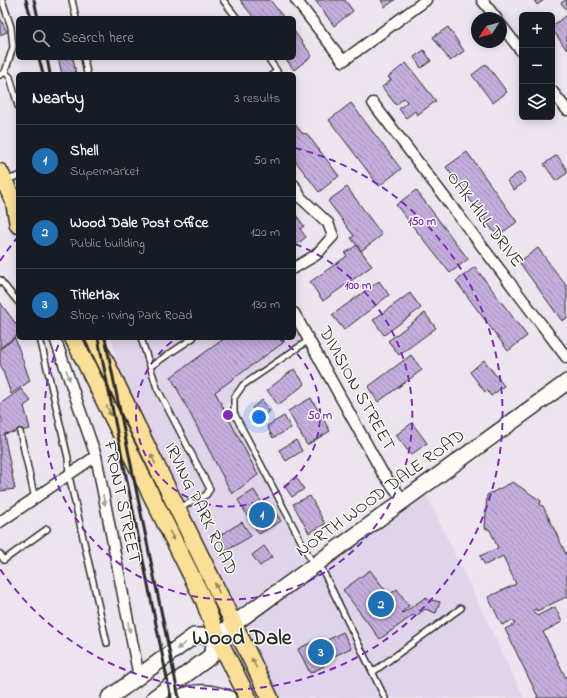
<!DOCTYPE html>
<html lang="en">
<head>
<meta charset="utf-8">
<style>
	:root { --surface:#171b24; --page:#242831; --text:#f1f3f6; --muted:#9ea1a6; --line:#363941; --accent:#1f6fb2 }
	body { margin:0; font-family:"Indie Flower",sans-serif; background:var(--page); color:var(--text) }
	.controls { position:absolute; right:12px; top:12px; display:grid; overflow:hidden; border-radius:6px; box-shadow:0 2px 10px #0003 }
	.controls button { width:36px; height:36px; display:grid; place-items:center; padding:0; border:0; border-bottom:1px solid var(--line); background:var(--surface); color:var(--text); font:20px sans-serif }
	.compass { position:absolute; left:471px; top:12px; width:36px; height:36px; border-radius:50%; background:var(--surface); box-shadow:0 2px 10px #0003; rotate:234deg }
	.you { position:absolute; left:259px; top:417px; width:14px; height:14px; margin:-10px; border:3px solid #fff; border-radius:50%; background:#1a73e8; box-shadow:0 0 0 6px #1a73e833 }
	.badge { display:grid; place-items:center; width:26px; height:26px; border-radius:50%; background:var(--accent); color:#fff; font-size:13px; font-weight:700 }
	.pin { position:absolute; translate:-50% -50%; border:2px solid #fff; box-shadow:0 1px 4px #0006 }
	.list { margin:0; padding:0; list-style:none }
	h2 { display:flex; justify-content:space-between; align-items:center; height:52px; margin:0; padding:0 16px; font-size:17px }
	h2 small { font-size:13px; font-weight:400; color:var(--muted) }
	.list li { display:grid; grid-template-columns:26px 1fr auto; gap:12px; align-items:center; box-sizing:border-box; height:72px; padding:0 16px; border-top:1px solid var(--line) }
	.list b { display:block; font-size:15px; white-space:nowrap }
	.list p { margin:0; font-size:13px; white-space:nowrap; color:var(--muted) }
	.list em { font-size:13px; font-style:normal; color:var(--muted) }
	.icon { flex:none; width:22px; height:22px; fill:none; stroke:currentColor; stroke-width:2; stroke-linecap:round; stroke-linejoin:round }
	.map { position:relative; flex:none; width:567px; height:698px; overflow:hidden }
	.search { position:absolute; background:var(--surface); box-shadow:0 2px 10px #0003; left:16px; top:16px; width:280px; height:44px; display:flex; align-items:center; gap:10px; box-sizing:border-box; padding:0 14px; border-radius:6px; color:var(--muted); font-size:15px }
	.panel { position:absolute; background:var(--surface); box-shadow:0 2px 10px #0003; left:16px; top:72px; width:280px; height:268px; border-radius:6px }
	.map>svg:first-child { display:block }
</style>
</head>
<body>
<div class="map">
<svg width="567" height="698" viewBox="0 0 567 698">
	<defs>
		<pattern id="building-back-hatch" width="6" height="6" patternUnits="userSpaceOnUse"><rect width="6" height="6" fill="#c5aedd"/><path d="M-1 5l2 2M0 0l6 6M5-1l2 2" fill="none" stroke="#a08eb3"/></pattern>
	</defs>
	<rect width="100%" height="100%" fill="#ece5ef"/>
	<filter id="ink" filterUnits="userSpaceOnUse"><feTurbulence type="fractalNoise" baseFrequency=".025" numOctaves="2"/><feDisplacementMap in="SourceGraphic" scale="8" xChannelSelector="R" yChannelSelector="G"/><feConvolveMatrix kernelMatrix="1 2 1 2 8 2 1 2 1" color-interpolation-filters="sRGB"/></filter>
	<g filter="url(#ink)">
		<path fill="#e0d4ea" d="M294,316L309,344L225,405L309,565L226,622L119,377L112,338H294Z
			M423,488L524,698H262L229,630Z"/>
		<path fill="url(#building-back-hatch)" stroke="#2b2b2b" d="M240,0H270L284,18H254Z
			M315,0H345L353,11L334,26Z
			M381,0H395L385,7Z
			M534,0H544L537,5Z
			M565,0H567V10L561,3Z
			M567,15V48L566,49L552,29V26Z
			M0,18L7,32L0,35Z
			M448,27L464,51L450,61L433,37Z
			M294,31L312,56L294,70L285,58H294Z
			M424,50L431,61L421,68L414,57Z
			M58,58H73L76,74H62Z
			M406,63L436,101L417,115L415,111L406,118L399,109L407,102L404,98L396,105L382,87L391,80L388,77Z
			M486,64L507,92L493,103L472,75Z
			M351,103L401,169L379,186L329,120Z
			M294,123L302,133L307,134L339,176L319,192L294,159Z
			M467,152L517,222L497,236L446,167Z
			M557,155L567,170V173L556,181L544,164Z
			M520,172L526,181L514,190L507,181Z
			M347,187L382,235L361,251L351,238L354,236L328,201Z
			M416,190L468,259L450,273L396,205Z
			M296,215L304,226L300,229L306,237L295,246L294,217Z
			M357,245L372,266L323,301L310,282L347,256L345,253Z
			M538,248L567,287V318L562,321L519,262Z
			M475,267L527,336L508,351L456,281Z
			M379,281L389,295L344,330L332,315Z
			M410,293L421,308L384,335L373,320Z
			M0,302L18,327V335L0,348Z
			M425,313L436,328L399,355L388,341Z
			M15,338L30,381L11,394L0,363V349Z
			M225,338H279L283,343L215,392L258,475L232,494L171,377Z
			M411,355L422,370L378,402L368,387Z
			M484,360L504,386L491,396L487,390L485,392L470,372Z
			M294,369L305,384L278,405L267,390Z
			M21,389L31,401L24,406L30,429L4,434L15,489L0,491V423L3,421L0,416V404Z
			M311,398L330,431L307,445L288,411Z
			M262,400L270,411L260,418L252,408Z
			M284,416L291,428L273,438L267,426Z
			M412,423L427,443L411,455L396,435Z
			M296,440L302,451L286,461L279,450Z
			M296,477L304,489L292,497L284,485Z
			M513,482L541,501L540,505L543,506L567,556V599L566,597L537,611L536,609L532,611L537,616L555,607L562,622L543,632L567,680V698H536L538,697L505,629L515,624L513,620L502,625L488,597L516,584L503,556L485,565L480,556L498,548L490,530L485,528L487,495Z
			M254,490L266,510L272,507L281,521L259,534L238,500Z
			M310,496L325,524L309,533L293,504Z
			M242,522L251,536L226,551L217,537Z
			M264,546L272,557L260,566L252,555Z
			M370,570L389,595L397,589L409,606L402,612L403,613L426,597L430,602L432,600L440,602L436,613L425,609L415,617L413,615L380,639L343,590Z
			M343,632L351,648L322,662L324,666L310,673L298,649L312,642L314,647Z"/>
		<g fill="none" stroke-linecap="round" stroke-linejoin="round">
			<defs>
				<path id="lane" d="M72,0L76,18
					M223,0L237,18
					M84,58L87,74
					M268,58L277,71L273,74
					M5,72L10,77L18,106
					M0,75L5,72L13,47L11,27L2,0
					M7,180L18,176
					M0,280L18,302
					M40,338L68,458L69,476L107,643
					M141,338L157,388L210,489L206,495L179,508
					M309,340L243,385L234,398V413L313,564
					M151,366L193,338
					M20,432L35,499
					M0,554L4,560L47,529
					M319,563L385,698
					M373,672L461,608"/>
				<path id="street" d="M296,0L343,61L426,0
					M482,0L496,18
					M501,25L522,52
					M552,91L567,110
					M373,103L567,358
					M294,185L301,198L328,223L333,236L316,255L294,268
					M294,313L382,472L404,501
					M55,338L96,456L139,677
					M0,522L96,456"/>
				<path id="secondary" d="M109,698L194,636H217
					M154,698L211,656L217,636L567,382
					M179,698C196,690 211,692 228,698"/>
				<path id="primary" d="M0,172L14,202L18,225
					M73,338L204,601L217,636L248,698
					M94,338L270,698"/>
			</defs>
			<use href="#lane" stroke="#2b2b2b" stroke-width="8"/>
			<use href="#street" stroke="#2b2b2b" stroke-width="13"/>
			<use href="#secondary" stroke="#2b2b2b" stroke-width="18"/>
			<use href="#primary" stroke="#2b2b2b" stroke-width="19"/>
			<use href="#lane" stroke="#fdfcf7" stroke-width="5"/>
			<use href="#street" stroke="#fdfcf7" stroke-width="10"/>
			<use href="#secondary" stroke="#fdfcf7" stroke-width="15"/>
			<use href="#primary" stroke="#fbdf96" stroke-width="16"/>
			<path stroke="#2b2b2b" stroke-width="3" d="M26,0L31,18
				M34,0L38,18
				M39,58L43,74
				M47,58L50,74
				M98,338L171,698
				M105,338L179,698"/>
		</g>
		<defs><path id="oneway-solid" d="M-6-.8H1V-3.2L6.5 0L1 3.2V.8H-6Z"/></defs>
		<g fill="#9e9e9b">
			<use href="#oneway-solid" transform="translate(68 375) rotate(71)"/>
			<use href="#oneway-solid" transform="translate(104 500) rotate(79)"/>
			<use href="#oneway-solid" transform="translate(129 627) rotate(79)"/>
			<use href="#oneway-solid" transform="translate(181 646) rotate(143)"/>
		</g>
		<g fill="#938560">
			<use href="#oneway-solid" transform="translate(109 411) rotate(64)"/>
			<use href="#oneway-solid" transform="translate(153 459) rotate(-116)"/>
			<use href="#oneway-solid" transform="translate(172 536) rotate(63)"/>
			<use href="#oneway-solid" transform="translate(217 588) rotate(-115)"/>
			<use href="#oneway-solid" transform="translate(254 663) rotate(-116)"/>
		</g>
	</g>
	<g fill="none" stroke="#7b2cbf" stroke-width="2" stroke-dasharray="7 5">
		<path d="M279 338A92 92 0 1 1 177 338"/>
		<path d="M295 244A184 184 0 1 1 61 339"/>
		<path d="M0 261A275 275 0 0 1 17 238M295 148A275 275 0 1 1 0 569"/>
	</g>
	<g text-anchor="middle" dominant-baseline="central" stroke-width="3" stroke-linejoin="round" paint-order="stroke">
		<g font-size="18" fill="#2b2b2b" stroke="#fdfcf7">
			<text transform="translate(484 220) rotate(53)">OAK HILL DRIVE</text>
			<text transform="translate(356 389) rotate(61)">DIVISION STREET</text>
			<text transform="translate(381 494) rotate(-36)">NORTH WOOD DALE ROAD</text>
			<text transform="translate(121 502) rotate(78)">FRONT STREET</text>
			<text transform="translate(200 509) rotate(64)">IRVING PARK ROAD</text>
		</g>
		<g font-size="22" font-weight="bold" fill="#2b2b2b" stroke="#fdfcf7">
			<text x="242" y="639">Wood Dale</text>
		</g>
	</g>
	<circle cx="228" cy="415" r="6" fill="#7b2cbf" stroke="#fdfcf7" stroke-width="2"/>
	<g font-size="12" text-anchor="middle" font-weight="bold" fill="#7b2cbf" stroke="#fdfcf7" stroke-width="3" stroke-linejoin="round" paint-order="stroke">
		<text x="422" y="225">150 m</text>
		<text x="358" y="289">100 m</text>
		<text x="320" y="419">50 m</text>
	</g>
</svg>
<div class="controls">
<button>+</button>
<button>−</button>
<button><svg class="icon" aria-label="layers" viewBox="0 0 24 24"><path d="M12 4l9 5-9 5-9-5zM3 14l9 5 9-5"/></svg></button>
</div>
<svg class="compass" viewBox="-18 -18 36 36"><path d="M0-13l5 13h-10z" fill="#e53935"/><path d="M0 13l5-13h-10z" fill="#9ea1a6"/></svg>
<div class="you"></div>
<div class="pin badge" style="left:262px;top:515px">1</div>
<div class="pin badge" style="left:381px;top:604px">2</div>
<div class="pin badge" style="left:321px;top:652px">3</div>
<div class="search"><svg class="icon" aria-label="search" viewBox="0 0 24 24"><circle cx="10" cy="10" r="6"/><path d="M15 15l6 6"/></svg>Search here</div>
<section class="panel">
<h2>Nearby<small>3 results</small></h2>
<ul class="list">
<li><span class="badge">1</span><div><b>Shell</b><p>Supermarket</p></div><em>50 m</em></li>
<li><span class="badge">2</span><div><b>Wood Dale Post Office</b><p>Public building</p></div><em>120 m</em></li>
<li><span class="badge">3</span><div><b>TitleMax</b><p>Shop · Irving Park Road</p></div><em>130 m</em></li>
</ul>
</section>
</div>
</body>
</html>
